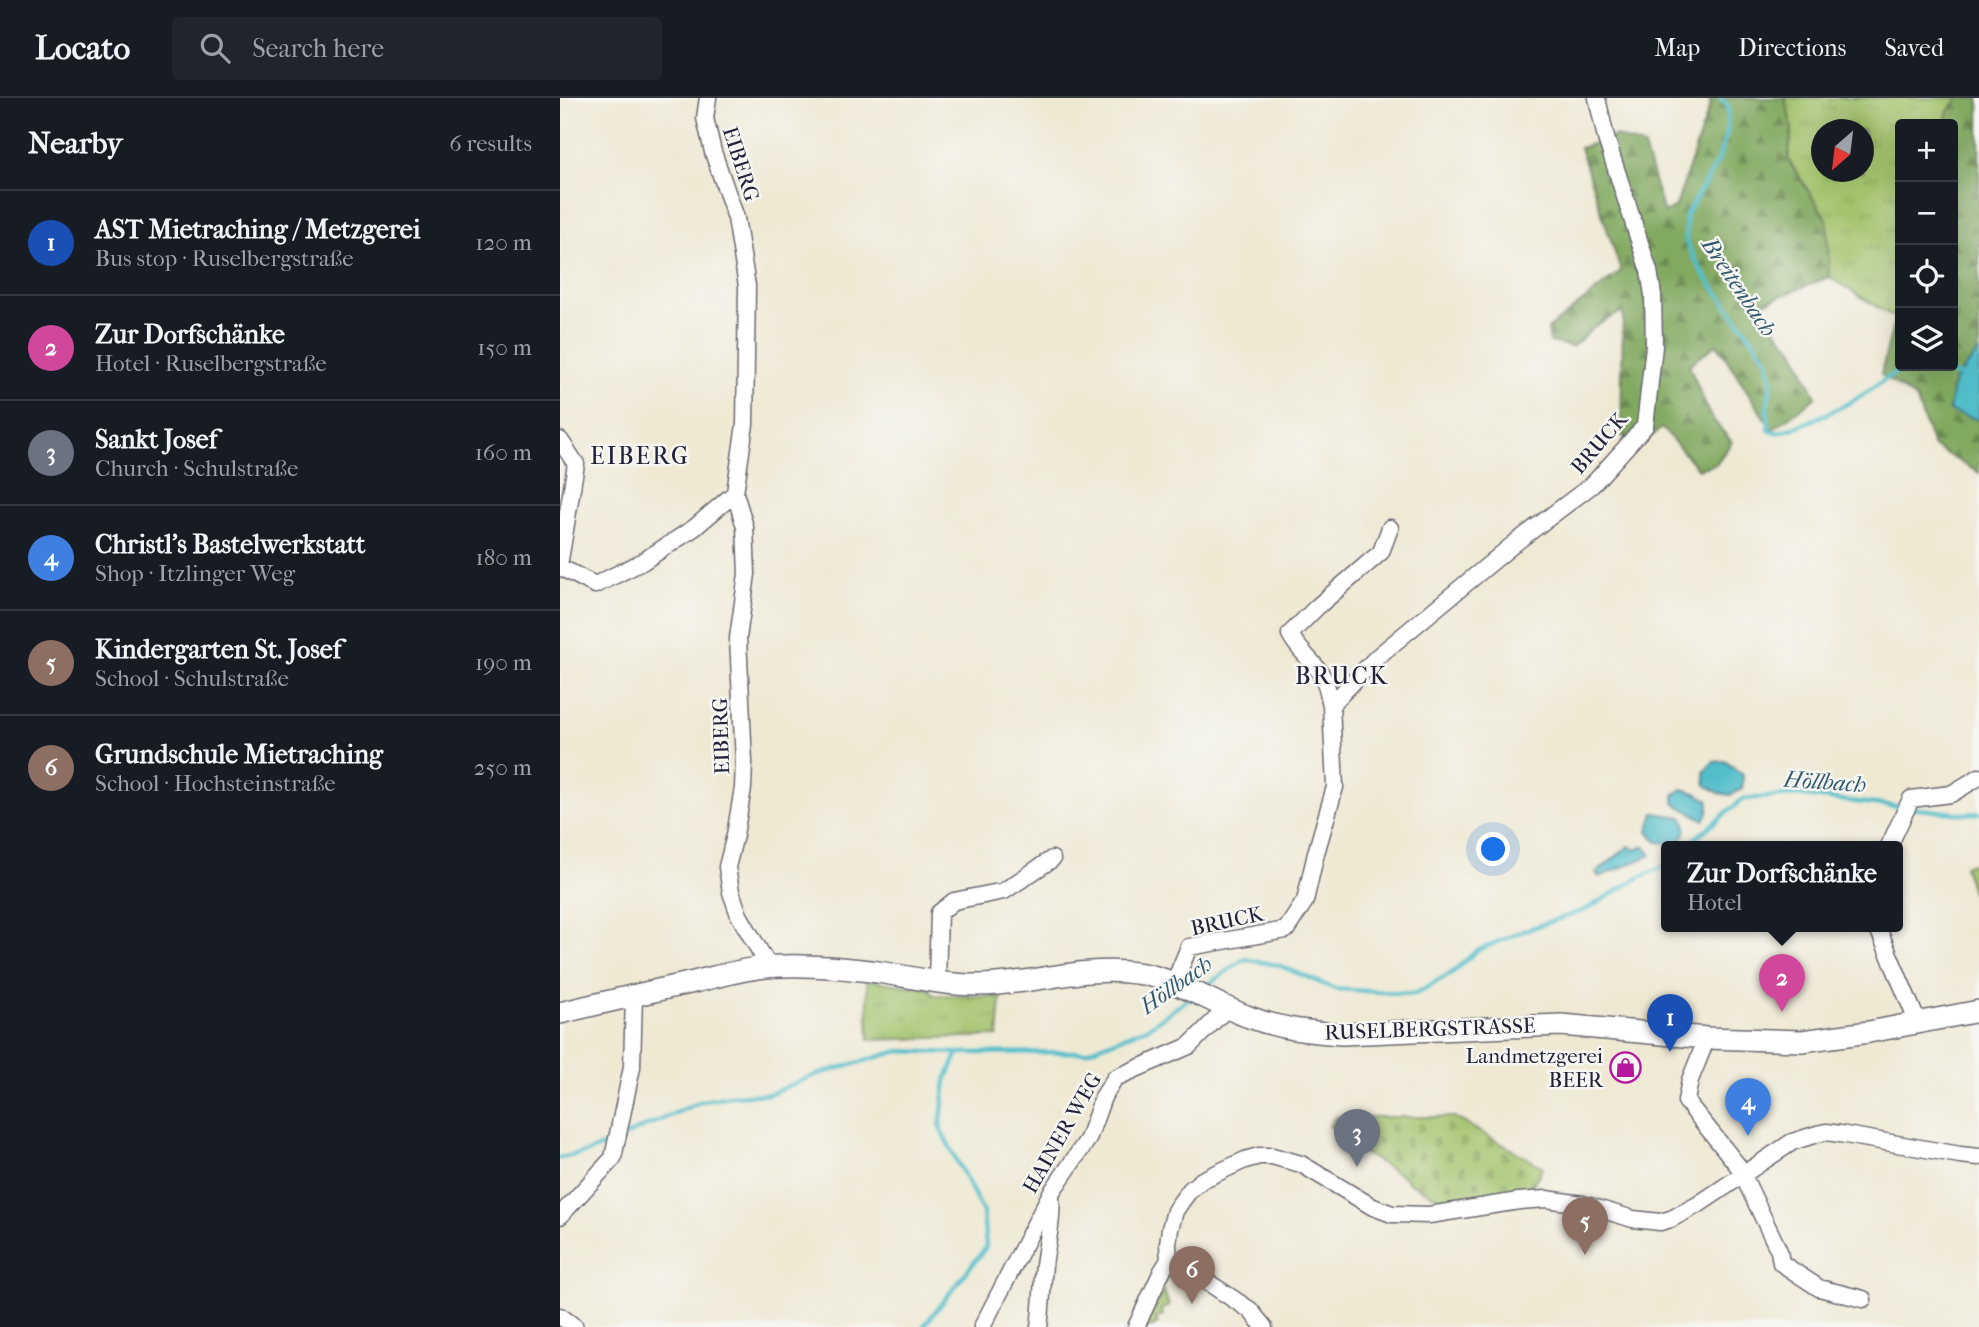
<!DOCTYPE html>
<html lang="en">
<head>
<meta charset="utf-8">
<style>
	:root { --surface:#171b24; --page:#20242c; --text:#f1f3f6; --muted:#9ea1a6; --line:#363941; --accent:#d690ce }
	body { margin:0; font-family:"IM FELL French Canon",serif; background:var(--page); color:var(--text) }
	.controls { position:absolute; right:21px; top:21px; display:grid; overflow:hidden; border-radius:7px; box-shadow:0 7px 28px #0002 }
	.controls button { width:63px; height:63px; display:grid; place-items:center; padding:0; border:0; border-bottom:2px solid var(--line); background:var(--surface); color:var(--text); font:35px sans-serif }
	.compass { position:absolute; left:1251px; top:21px; width:63px; height:63px; border-radius:50%; background:var(--surface); box-shadow:0 7px 28px #0002; rotate:208deg }
	.you { position:absolute; left:934px; top:752px; width:24px; height:24px; margin:-18px; border:5px solid #fff; border-radius:50%; background:#1a73e8; box-shadow:0 0 0 10px #1a73e833 }
	.badge { display:grid; place-items:center; width:46px; height:46px; border-radius:50%; background:var(--accent); color:#fff; font-size:23px; font-weight:700 }
	.pin { position:absolute; translate:-50% -58px; filter:drop-shadow(0 2px 4px #0008) }
	.pin::after { content:''; position:absolute; top:37px; width:24px; height:21px; background:inherit; clip-path:polygon(0 0,100% 0,50% 100%) }
	.popup { position:absolute; left:1101px; top:743px; width:242px; height:91px; box-sizing:border-box; display:grid; place-content:center; border-radius:7px; background:var(--surface); filter:drop-shadow(0 2px 5px #0005); font-size:23px; white-space:nowrap; color:var(--muted) }
	.popup b { font-size:26px; color:var(--text) }
	.popup::after { content:''; position:absolute; left:50%; top:100%; margin-left:-14px; border:14px solid transparent; border-top-color:var(--surface) }
	.list { margin:0; padding:0; list-style:none }
	h2 { display:flex; justify-content:space-between; align-items:center; height:91px; margin:0; padding:0 28px; font-size:30px }
	h2 small { font-size:23px; font-weight:400; color:var(--muted) }
	.list li { display:grid; grid-template-columns:46px 1fr auto; gap:21px; align-items:center; box-sizing:border-box; height:105px; padding:0 28px; border-top:2px solid var(--line) }
	.list b { display:block; font-size:26px; white-space:nowrap }
	.list p { margin:0; font-size:23px; white-space:nowrap; color:var(--muted) }
	.list em { font-size:23px; font-style:normal; color:var(--muted) }
	.icon { flex:none; width:38px; height:38px; fill:none; stroke:currentColor; stroke-width:2; stroke-linecap:round; stroke-linejoin:round }
	.map { position:relative; flex:none; width:1419px; height:1229px; overflow:hidden }
	header { display:flex; align-items:center; gap:42px; box-sizing:border-box; height:98px; padding:0 35px; background:var(--surface); border-bottom:2px solid var(--line) }
	header strong { font-size:33px }
	nav { display:flex; gap:38px; margin-inline-start:auto; font-size:24px }
	.search { width:490px; height:63px; background:var(--page); display:flex; align-items:center; gap:18px; box-sizing:border-box; padding:0 24px; border-radius:7px; color:var(--muted); font-size:26px }
	main { display:flex }
	aside { flex:1; background:var(--surface) }
	.map>svg:first-child { display:block }
</style>
</head>
<body>
<header>
<strong>Locato</strong>
<div class="search"><svg class="icon" aria-label="search" viewBox="0 0 24 24"><circle cx="10" cy="10" r="6"/><path d="M15 15l6 6"/></svg>Search here</div>
<nav><a>Map</a><a>Directions</a><a>Saved</a></nav>
</header>
<main>
<aside>
<h2>Nearby<small>6 results</small></h2>
<ul class="list">
<li><span class="badge" style="background:#1a4fb4">1</span><div><b>AST Mietraching / Metzgerei</b><p>Bus stop · Ruselbergstraße</p></div><em>120 m</em></li>
<li><span class="badge" style="background:#d1479c">2</span><div><b>Zur Dorfschänke</b><p>Hotel · Ruselbergstraße</p></div><em>150 m</em></li>
<li><span class="badge" style="background:#6b7280">3</span><div><b>Sankt Josef</b><p>Church · Schulstraße</p></div><em>160 m</em></li>
<li><span class="badge" style="background:#3f7fe0">4</span><div><b>Christl's Bastelwerkstatt</b><p>Shop · Itzlinger Weg</p></div><em>180 m</em></li>
<li><span class="badge" style="background:#8d6e63">5</span><div><b>Kindergarten St. Josef</b><p>School · Schulstraße</p></div><em>190 m</em></li>
<li><span class="badge" style="background:#8d6e63">6</span><div><b>Grundschule Mietraching</b><p>School · Hochsteinstraße</p></div><em>250 m</em></li>
</ul>
</aside>
<div class="map">
<svg width="1419" height="1229" viewBox="0 0 1419 1229">
	<defs>
		<pattern id="grass-tufts" width="24" height="20" patternUnits="userSpaceOnUse" patternTransform="scale(1.75)"><rect width="24" height="20" fill="#a3c36c"/><path d="M3 7l-1-3M5 7V3M7 7l1-3M15 17l-1-3M17 17v-4M19 17l1-3" fill="none" stroke="#8ca75e"/></pattern>
		<pattern id="forest-firs" width="22" height="20" patternUnits="userSpaceOnUse" patternTransform="scale(1.75)"><rect width="22" height="20" fill="#82a960"/><path d="M5 1l3.5 6h-7zM16 11l3.5 6h-7z" fill="#6a8950"/></pattern>
		<pattern id="cemetery-stones" width="16" height="16" patternUnits="userSpaceOnUse" patternTransform="scale(1.75)"><rect width="16" height="16" fill="#a3c36c"/><path d="M2 7V4a2 2 0 0 1 4 0v3zM10 15v-3a2 2 0 0 1 4 0v3z" fill="#8ca75e"/></pattern>
	</defs>
	<rect width="100%" height="100%" fill="#f6f6f2"/>
	<filter id="ink" filterUnits="userSpaceOnUse"><feTurbulence type="fractalNoise" baseFrequency=".0143" numOctaves="2"/><feDisplacementMap in="SourceGraphic" scale="14" xChannelSelector="R" yChannelSelector="G"/><feConvolveMatrix kernelMatrix="1 2 1 2 8 2 1 2 1" color-interpolation-filters="sRGB"/></filter>
	<filter id="wash" filterUnits="userSpaceOnUse"><feTurbulence type="fractalNoise" baseFrequency=".00686" numOctaves="4" result="noise"/><feDisplacementMap in="SourceGraphic" scale="28" xChannelSelector="R" yChannelSelector="G"/><feGaussianBlur stdDeviation="1.57" result="paint"/><feColorMatrix in="noise" values="0 0 0 0 0 0 0 0 0 0 0 0 0 0 0 0 0 1.4 0 .05"/><feComposite in="paint" operator="in"/></filter>
	<g filter="url(#wash)">
		<rect width="100%" height="100%" fill="#efe9d4"/>
		<path fill="url(#grass-tufts)" stroke="#627254" stroke-width="2" fill-rule="evenodd" d="M1225,0H1399L1387,15L1386,26H1340V198L1335,220L1269,179L1267,122L1228,61L1232,31ZM1262,32H1304V74H1262Z
			M307,882L370,891L373,897L441,899L438,938L309,942Z
			M604,1192L609,1208L601,1212L603,1217L596,1221L598,1226L592,1229H584Z"/>
		<path fill="url(#forest-firs)" stroke="#52664e" stroke-width="2" d="M1147,0H1225L1232,31L1228,62L1267,122L1269,179L1195,208L1234,252L1256,299L1212,332L1157,246L1129,267L1150,318L1172,344L1156,366L1138,371L1102,330L1075,351L1061,336L1063,213L1038,226L1012,249L990,244L988,231L1061,173L1020,50L1056,38L1084,49L1104,115L1116,108L1151,4Z
			M1399,0H1419V253L1394,283L1389,312L1419,321V375L1373,348L1356,301L1321,276L1340,198V268H1393V26H1386L1387,15Z"/>
		<path fill="url(#cemetery-stones)" stroke="#627254" stroke-width="2" d="M775,1019H894L983,1069L969,1093L892,1107L846,1083V1080L795,1050L796,1044L769,1028Z"/>
		<path fill="#a3c36c" stroke="#627254" stroke-width="2" d="M1419,763V815L1404,768Z"/>
		<path fill="#51beca" stroke="#3a7082" stroke-width="2" d="M1419,253V321H1416L1389,313L1394,283Z
			M1165,663L1183,677L1182,691L1170,697L1159,695L1146,687L1144,674L1153,664Z
			M1122,691L1136,695L1149,703L1148,715L1144,722L1114,705V697Z
			M1094,715L1122,719C1129,729 1125,737 1119,746L1097,744L1088,733Z
			M1069,748L1076,752L1084,748L1091,757L1039,779L1036,775Z"/>
		<g fill="none" stroke-linecap="round" stroke-linejoin="round">
			<path stroke="#51beca" stroke-width="4.5" d="M1160,0L1168,8L1167,35L1158,62L1126,117V145L1142,174L1208,262L1211,284L1207,311L1209,332C1214,334 1213,335 1219,334C1234,332 1287,307 1301,298C1318,288 1333,272 1353,268
				M1354,268L1379,272L1404,279
				M1351,710L1403,716L1419,715
				M1126,748L1183,701L1234,697L1342,709
				M643,890L684,861L718,867L775,891L855,896L893,874L916,853L963,833L1025,812L1080,779L1101,770L1106,765
				M60,1040L140,1004L169,998L209,996L258,976L339,953L398,955L525,954L589,929L631,899
				M0,1060L28,1054L52,1044
				M363,1229L426,1149L423,1114L380,1030L386,982L398,955"/>
		</g>
	</g>
	<g filter="url(#ink)">
		<g fill="none" stroke-linecap="round" stroke-linejoin="round">
			<defs>
				<path id="minor" d="M148,0L145,20L153,54L176,120L187,188L185,326L175,395L185,429L187,476L178,540L184,664L183,690L175,737L167,769L171,794L179,817L209,869
					M0,342L16,366L0,462
					M0,469L35,487L82,464L134,430L175,395
					M771,607C768,595 767,584 760,574C750,560 737,551 730,536L757,509L821,454L830,430
					M1329,748L1351,701L1391,696L1419,679
					M1317,828L1358,925
					M377,884L379,815L394,803L444,793L492,761
					M614,885L629,849L726,832L745,803L756,755L775,689L771,607L817,559L955,445L1032,387L1085,328L1094,248L1093,197L1089,173L1046,40L1037,0
					M1147,940L1130,982L1126,1003L1179,1069L1219,1153L1221,1165L1259,1190L1303,1201
					M0,1118L53,1060L72,969L74,897
					M609,1162L652,1187L690,1212L704,1229
					M0,1218L15,1229
					M422,1229L491,1095L528,1041L543,999L555,980L629,948L667,910
					M479,1229C482,1208 482,1188 484,1167C487,1144 493,1122 491,1099
					M576,1229L602,1173L609,1162L608,1146L610,1131L615,1113L621,1104L630,1092L642,1082L685,1062L699,1058H712L741,1066L813,1109L832,1116L869,1117L959,1103L986,1101L1023,1106L1073,1121L1100,1124L1111,1121L1139,1106L1232,1044L1257,1036L1266,1034L1280,1036L1400,1057L1419,1059"/>
				<path id="major" d="M0,915C45,904 89,894 134,884C163,877 193,868 223,868C255,867 286,870 318,874C351,879 384,887 418,887C470,887 523,867 576,875C616,880 651,905 689,919C720,931 750,934 782,936L1001,927L1147,940L1242,943L1309,934L1419,913"/>
			</defs>
			<use href="#minor" stroke="#6a6871" stroke-width="19"/>
			<use href="#major" stroke="#6a6871" stroke-width="24"/>
			<use href="#minor" stroke="#fff" stroke-width="16"/>
			<use href="#major" stroke="#fff" stroke-width="21"/>
		</g>
	</g>
	<defs>
		<symbol id="shop-ring" viewBox="-11 -11 22 22"><circle r="9.5" fill="#f6f6f2" stroke="#b5179e" stroke-width="1.5"/><path d="M-5-2.5h2.3a2.7 3.5 0 0 1 5.4 0H5L5.5 6h-11ZM-1.5-2.5h3a1.5 2.3 0 0 0-3 0Z" fill="#b5179e"/></symbol>
	</defs>
	<g fill-rule="evenodd">
		<use href="#shop-ring" x="1048" y="952" width="35" height="35"/>
	</g>
	<g text-anchor="middle" dominant-baseline="central" stroke-width="5" stroke-linejoin="round" paint-order="stroke">
		<g font-size="21" fill="#22223b" stroke="#f6f6f2">
			<text transform="translate(181 66) rotate(72)">EIBERG</text>
			<text transform="translate(1039 345) rotate(-49)">BRUCK</text>
			<text transform="translate(161 638) rotate(-92)">EIBERG</text>
			<text transform="translate(667 823) rotate(-12)">BRUCK</text>
			<text transform="translate(870 931) rotate(-2)">RUSELBERGSTRASSE</text>
			<text transform="translate(502 1035) rotate(-60)">HAINER WEG</text>
		</g>
		<g font-size="21" fill="#22223b" stroke="#f6f6f2" text-anchor="end">
			<text x="1043" y="958">Landmetzgerei<tspan x="1043" dy="24">BEER</tspan></text>
		</g>
		<g font-size="23" font-style="italic" fill="#32596d" stroke="#f6f6f2">
			<text transform="translate(1179 189) rotate(56)">Breitenbach</text>
			<text transform="translate(1265 684) rotate(4)">Höllbach</text>
			<text transform="translate(616 887) rotate(-35)">Höllbach</text>
		</g>
		<g font-size="24" letter-spacing="2" fill="#22223b" stroke="#f6f6f2">
			<text x="80" y="358">EIBERG</text>
			<text x="782" y="578">BRUCK</text>
		</g>
	</g>
</svg>
<div class="controls">
<button>+</button>
<button>−</button>
<button><svg class="icon" aria-label="locate" viewBox="0 0 24 24"><circle cx="12" cy="12" r="6"/><path d="M12 2v4M12 18v4M2 12h4M18 12h4"/></svg></button>
<button><svg class="icon" aria-label="layers" viewBox="0 0 24 24"><path d="M12 4l9 5-9 5-9-5zM3 14l9 5 9-5"/></svg></button>
</div>
<svg class="compass" viewBox="-18 -18 36 36"><path d="M0-13l5 13h-10z" fill="#e53935"/><path d="M0 13l5-13h-10z" fill="#9ea1a6"/></svg>
<div class="you"></div>
<div class="pin badge" style="left:1110px;top:954px;background:#1a4fb4">1</div>
<div class="pin badge" style="left:1222px;top:914px;background:#d1479c">2</div>
<div class="popup"><b>Zur Dorfschänke</b>Hotel</div>
<div class="pin badge" style="left:797px;top:1069px;background:#6b7280">3</div>
<div class="pin badge" style="left:1188px;top:1038px;background:#3f7fe0">4</div>
<div class="pin badge" style="left:1025px;top:1157px;background:#8d6e63">5</div>
<div class="pin badge" style="left:632px;top:1206px;background:#8d6e63">6</div>
</div>
</main>
</body>
</html>
